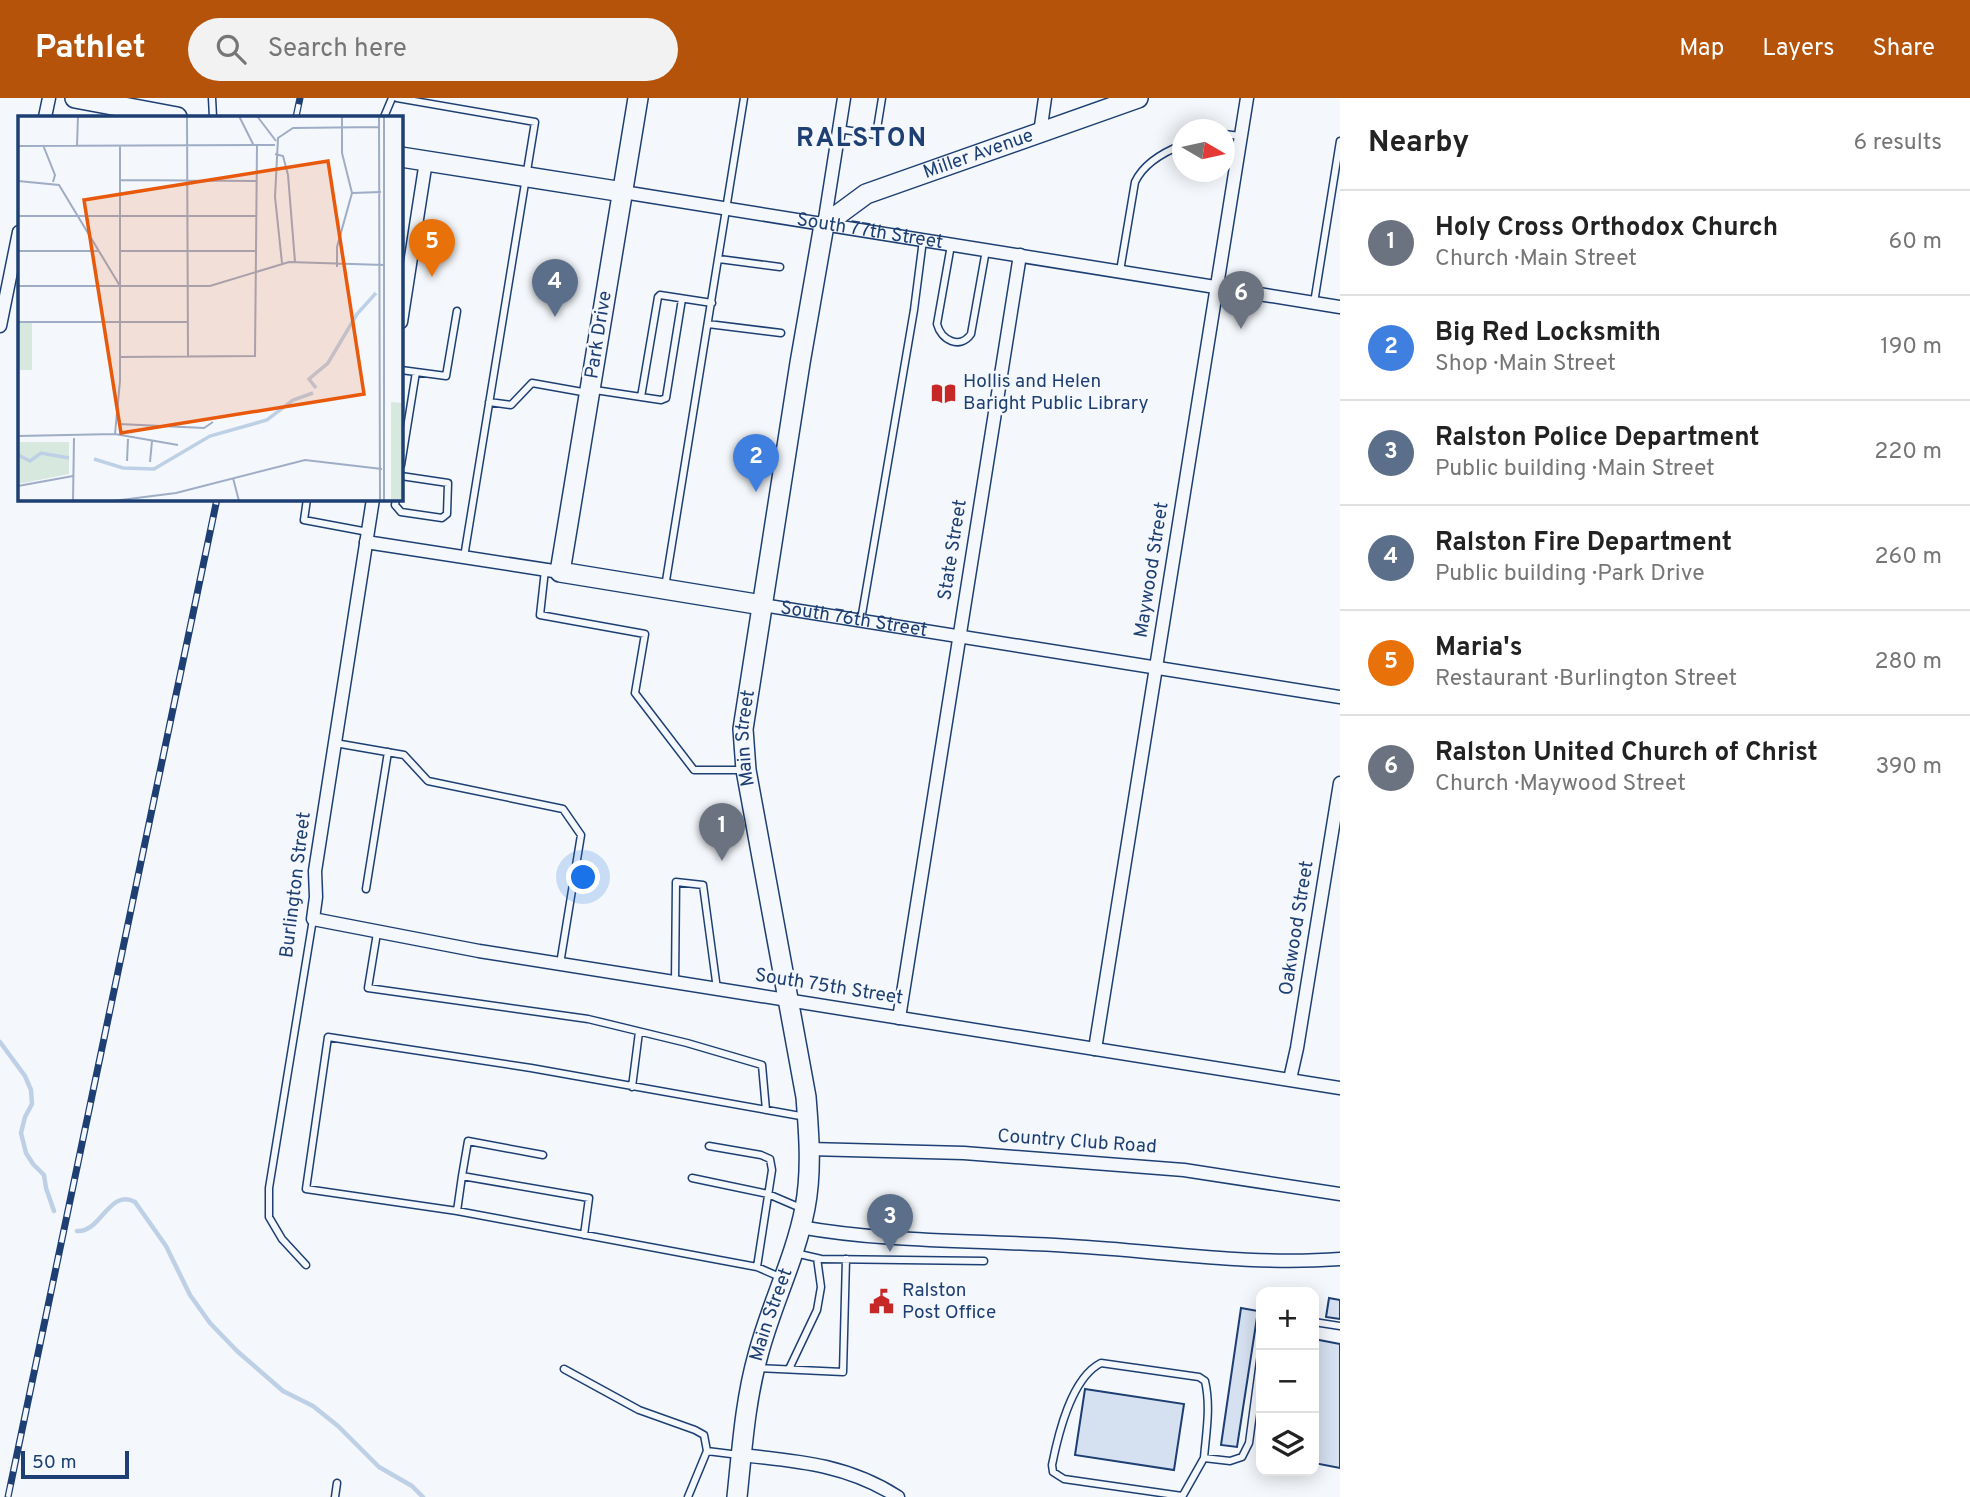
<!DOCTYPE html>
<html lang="en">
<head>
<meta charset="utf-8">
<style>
	:root { --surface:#fff; --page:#f2f2f2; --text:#222; --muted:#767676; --line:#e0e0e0; --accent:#b45309 }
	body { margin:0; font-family:Overpass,sans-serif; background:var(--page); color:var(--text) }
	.controls { position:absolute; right:21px; bottom:21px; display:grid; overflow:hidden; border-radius:14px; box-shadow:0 4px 18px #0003 }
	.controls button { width:63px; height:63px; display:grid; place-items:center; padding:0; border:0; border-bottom:2px solid var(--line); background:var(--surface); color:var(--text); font:35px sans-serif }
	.compass { position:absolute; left:1172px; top:21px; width:63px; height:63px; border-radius:50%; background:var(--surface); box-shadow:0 4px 18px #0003; rotate:99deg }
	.scale { position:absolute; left:21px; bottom:18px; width:108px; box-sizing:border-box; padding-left:7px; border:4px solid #1d3f73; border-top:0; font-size:19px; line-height:24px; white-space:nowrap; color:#1d3f73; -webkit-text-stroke:5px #f4f7fb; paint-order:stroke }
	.you { position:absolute; left:584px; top:780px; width:24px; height:24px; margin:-18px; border:5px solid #fff; border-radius:50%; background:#1a73e8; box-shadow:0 0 0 10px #1a73e833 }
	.badge { display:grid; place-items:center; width:46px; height:46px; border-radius:50%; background:var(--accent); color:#fff; font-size:23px; font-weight:700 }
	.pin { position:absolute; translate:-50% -58px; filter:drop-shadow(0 2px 4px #0008) }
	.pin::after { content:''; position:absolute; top:37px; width:24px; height:21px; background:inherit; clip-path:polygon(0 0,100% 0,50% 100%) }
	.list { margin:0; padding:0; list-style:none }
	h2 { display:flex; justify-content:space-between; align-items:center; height:91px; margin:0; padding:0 28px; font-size:30px }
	h2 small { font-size:23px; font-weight:400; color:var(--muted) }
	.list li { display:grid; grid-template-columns:46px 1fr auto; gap:21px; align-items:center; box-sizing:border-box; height:105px; padding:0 28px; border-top:2px solid var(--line) }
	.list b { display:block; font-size:26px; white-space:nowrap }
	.list p { margin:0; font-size:23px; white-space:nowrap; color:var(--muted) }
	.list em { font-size:23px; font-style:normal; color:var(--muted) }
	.icon { flex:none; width:38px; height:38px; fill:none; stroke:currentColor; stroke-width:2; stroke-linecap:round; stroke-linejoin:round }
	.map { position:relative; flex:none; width:1340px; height:1399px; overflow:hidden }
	header { display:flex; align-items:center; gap:42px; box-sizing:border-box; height:98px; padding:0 35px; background:var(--accent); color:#fff }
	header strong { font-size:33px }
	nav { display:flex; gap:38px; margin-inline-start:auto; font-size:24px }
	.search { width:490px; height:63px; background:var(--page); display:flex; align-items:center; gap:18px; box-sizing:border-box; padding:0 24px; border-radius:38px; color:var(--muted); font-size:26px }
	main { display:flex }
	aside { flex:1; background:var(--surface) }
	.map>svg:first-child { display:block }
</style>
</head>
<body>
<header>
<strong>Pathlet</strong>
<div class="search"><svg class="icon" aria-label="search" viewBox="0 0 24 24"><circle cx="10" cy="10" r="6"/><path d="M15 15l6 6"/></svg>Search here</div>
<nav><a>Map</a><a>Layers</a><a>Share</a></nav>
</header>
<main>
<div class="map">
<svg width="1340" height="1399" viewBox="0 0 1340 1399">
	<rect width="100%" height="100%" fill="#f4f7fb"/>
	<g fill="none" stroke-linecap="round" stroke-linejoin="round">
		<path stroke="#bed0e5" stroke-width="4.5" d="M0,944L25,978L31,992L32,1006L25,1019L21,1035L26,1055L33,1066L44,1077L46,1090L54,1113
			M77,1133C101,1135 109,1090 135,1104L166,1148L190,1197L210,1225L237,1253L283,1293L313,1308L338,1328L379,1369L412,1388L423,1399"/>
	</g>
	<path fill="#d5e0f0" stroke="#1d3f73" stroke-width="2" d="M1329,1200L1340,1202V1221L1326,1219Z
		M1241,1210L1258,1213L1237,1349L1221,1347Z
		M1314,1241L1340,1246V1370L1314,1365Z
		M1085,1291L1184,1306L1174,1372L1075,1357Z"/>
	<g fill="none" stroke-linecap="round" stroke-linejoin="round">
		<defs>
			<path id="lane" d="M212,0L213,19
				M397,0L535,24L464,459
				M384,19L392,0
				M839,31L876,37L882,0
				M1224,36L1240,38
				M951,147L937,226C941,242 960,252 971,236L986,152
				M719,161L780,169
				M1120,173L1135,84C1144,65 1164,54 1182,47
				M682,201L666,300L661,302L641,299L658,199L660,197L712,205
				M1314,205L1340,43
				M708,226L781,235
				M401,272L446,278L457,213
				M595,292L641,299
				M489,304L511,307L532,285L588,295
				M401,367L416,274
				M307,401L304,422L368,434
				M396,401L395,407L401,414L442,420L447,416L448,385L401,378
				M545,472L540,517L645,536L635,595L694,672H744
				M665,489L744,0
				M861,522L914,212L923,142
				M335,645L404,657L428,683L563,711L581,737L560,866
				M366,791L388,654
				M377,835L368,890L588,921L687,945L762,967L766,1012
				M675,884L676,784L703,787L717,891
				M632,989L639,934
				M709,1048L761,1057L770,1061L772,1072L757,1169
				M462,1078L468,1043L543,1057
				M692,1080L768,1096L803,1111
				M457,1113L462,1078L589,1100L584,1137
				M795,1155L821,1161L984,1163
				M306,1167L282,1141L269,1119V1090L313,821
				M782,1180L757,1169L457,1113L306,1091L328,939L531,970L806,1019
				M1314,1224L1340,1228
				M758,1270L843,1274L846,1161
				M564,1271L639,1312L695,1332L704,1337L707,1353
				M789,1271L817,1212L821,1189L817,1160
				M1182,1398L1064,1381L1053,1374L1052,1367C1058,1337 1071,1280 1101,1265L1199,1279L1205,1283C1211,1309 1206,1335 1204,1360
				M335,1399L337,1385
				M688,1399L707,1353L739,1357
				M1182,1399L1204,1360L1230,1363L1242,1359L1249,1345L1261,1256"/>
			<g id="street">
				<path d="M45,19L49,0"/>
				<path d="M1040,35L1045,0"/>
				<path id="s1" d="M623,94L1340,209"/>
				<path d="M824,127L844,0"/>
				<path d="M401,224L426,63"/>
				<path d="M0,228L19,134"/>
				<path d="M373,401L315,773L316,799L313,821L479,853L1340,990"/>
				<path d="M366,444L560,474"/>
				<path id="s2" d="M762,507L1340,599"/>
				<path d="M899,920L1020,157"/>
				<path d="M1095,951L1247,0"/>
				<path d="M1290,981L1297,950L1340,685"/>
				<path d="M809,1051L964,1055L1184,1072L1340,1096"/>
				<path d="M800,1129C889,1145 980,1142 1070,1148C1161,1153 1248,1168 1340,1161"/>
				<path d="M741,1357C799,1363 848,1367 898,1399"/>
			</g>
			<g id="secondary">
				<path d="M75,0L177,19"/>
				<path d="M638,0L560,474L762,507"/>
				<path d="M401,59L623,94"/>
				<path id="s3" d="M737,1399C742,1352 745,1303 758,1257C771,1207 795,1161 805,1110C812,1073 809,1036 806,999L746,672L743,631L800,265L824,127L866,96L1138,0"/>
			</g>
		</defs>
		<use href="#lane" stroke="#1d3f73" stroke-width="9"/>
		<use href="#street" stroke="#1d3f73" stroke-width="15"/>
		<use href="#secondary" stroke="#1d3f73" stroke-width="22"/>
		<use href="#lane" stroke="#f4f7fb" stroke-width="6"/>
		<use href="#street" stroke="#f4f7fb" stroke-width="12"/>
		<use href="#secondary" stroke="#f4f7fb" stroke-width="19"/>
		<defs>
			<path id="rail" d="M296,19L300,0
				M8,1399L217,401"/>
		</defs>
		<use href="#rail" stroke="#1d3f73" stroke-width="7"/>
		<use href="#rail" stroke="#f4f7fb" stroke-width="4.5" stroke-dasharray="13" stroke-linecap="butt"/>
	</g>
	<defs>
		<symbol id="library-bare" viewBox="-9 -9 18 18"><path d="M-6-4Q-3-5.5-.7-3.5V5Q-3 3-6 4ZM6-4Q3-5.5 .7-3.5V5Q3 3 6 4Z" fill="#c62828" stroke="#f4f7fb" stroke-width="2.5" paint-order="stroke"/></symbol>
		<symbol id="civic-bare" viewBox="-9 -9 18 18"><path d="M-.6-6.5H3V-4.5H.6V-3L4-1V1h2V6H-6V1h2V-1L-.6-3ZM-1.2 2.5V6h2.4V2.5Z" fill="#c62828" stroke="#f4f7fb" stroke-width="2.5" paint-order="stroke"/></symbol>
	</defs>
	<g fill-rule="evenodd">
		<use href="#library-bare" x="926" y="278" width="35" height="35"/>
		<use href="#civic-bare" x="864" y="1186" width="35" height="35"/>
	</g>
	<g text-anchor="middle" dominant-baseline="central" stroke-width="5" stroke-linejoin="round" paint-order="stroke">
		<g font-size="19" fill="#1d3f73" stroke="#f4f7fb">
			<text stroke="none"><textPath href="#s3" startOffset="1465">Miller Avenue</textPath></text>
			<text stroke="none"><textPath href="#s1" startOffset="250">South 77th Street</textPath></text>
			<text transform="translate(599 237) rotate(-81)">Park Drive</text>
			<text transform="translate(953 452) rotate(-81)">State Street</text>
			<text transform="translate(1152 472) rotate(-81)">Maywood Street</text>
			<text stroke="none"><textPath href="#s2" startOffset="93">South 76th Street</textPath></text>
			<text stroke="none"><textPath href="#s3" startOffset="774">Main Street</textPath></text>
			<text transform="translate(296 787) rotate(-83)">Burlington Street</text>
			<text transform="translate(1297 830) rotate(-81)">Oakwood Street</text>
			<text transform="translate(829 889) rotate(9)">South 75th Street</text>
			<text transform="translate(1077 1044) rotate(4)">Country Club Road</text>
			<text stroke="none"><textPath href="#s3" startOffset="186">Main Street</textPath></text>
		</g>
		<g font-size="19" fill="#1d3f73" stroke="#f4f7fb" text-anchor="start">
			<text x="963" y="284">Hollis and Helen<tspan x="963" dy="22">Baright Public Library</tspan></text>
			<text x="902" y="1193">Ralston<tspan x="902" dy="22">Post Office</tspan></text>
		</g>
		<g font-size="26" font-weight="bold" letter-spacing="2" fill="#1d3f73" stroke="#f4f7fb">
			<text x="862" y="41">RALSTON</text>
		</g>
	</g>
	<g transform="translate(18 18)">
		<rect width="385" height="385" fill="#f4f7fb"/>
		<path d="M0,207H14V254H0ZM373,286L385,287V385H373ZM0,326H51V358L0,368Z" fill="#d7e8df"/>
		<path fill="none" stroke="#bed0e5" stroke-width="3.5" d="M298,272L291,263L310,247L339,198L358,177M0,339L12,345L23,337L51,342M76,343L105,352L136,353L192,320L249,304L275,284L295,277"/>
		<path fill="none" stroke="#9eadc5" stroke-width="2" d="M169,0L170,241M221,0L236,30M239,0L258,25M361,0L362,385M366,0V385M25,29L37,59L35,66M59,29L60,0M0,30L257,29M257,38L265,40L270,59L277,146M102,64L238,65M0,65L41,69L102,170H192L271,146L366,149M334,77L363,76M0,100H238M0,135H80M102,135H238M264,147L257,81L260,22L275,12L361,11M319,151V131L334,77L324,37V0M0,170H102M0,206H170M102,241L237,240L239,30M101,308L186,312L195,306M97,318L102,265V29M0,320L97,318L160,329M109,345L110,323M132,346L134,325M215,362L221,385M0,370L55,360M55,385L56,322M95,385L158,377L287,344L364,353"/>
		<path fill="#e8590c" fill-opacity="0.15" stroke="#e8590c" stroke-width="3.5" d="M310,45L346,278L103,317L66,84Z"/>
		<rect width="385" height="385" fill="none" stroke="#1d3f73" stroke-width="3.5"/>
	</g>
</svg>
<div class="controls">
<button>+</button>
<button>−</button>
<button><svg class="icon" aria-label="layers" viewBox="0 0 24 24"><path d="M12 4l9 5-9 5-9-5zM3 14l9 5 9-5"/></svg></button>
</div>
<svg class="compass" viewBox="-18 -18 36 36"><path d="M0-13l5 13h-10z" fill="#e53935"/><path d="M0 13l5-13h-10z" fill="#767676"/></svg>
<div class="scale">50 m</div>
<div class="you"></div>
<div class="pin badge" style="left:722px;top:763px;background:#6b7280">1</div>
<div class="pin badge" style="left:756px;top:394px;background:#3f7fe0">2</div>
<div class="pin badge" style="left:890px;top:1154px;background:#5c6f8a">3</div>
<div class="pin badge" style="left:555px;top:219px;background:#5c6f8a">4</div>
<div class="pin badge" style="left:432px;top:179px;background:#e8710a">5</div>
<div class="pin badge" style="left:1241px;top:231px;background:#6b7280">6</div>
</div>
<aside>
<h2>Nearby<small>6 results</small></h2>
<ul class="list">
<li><span class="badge" style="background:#6b7280">1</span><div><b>Holy Cross Orthodox Church</b><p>Church · Main Street</p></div><em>60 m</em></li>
<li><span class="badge" style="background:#3f7fe0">2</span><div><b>Big Red Locksmith</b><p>Shop · Main Street</p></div><em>190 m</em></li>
<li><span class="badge" style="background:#5c6f8a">3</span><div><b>Ralston Police Department</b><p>Public building · Main Street</p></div><em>220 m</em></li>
<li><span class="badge" style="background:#5c6f8a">4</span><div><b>Ralston Fire Department</b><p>Public building · Park Drive</p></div><em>260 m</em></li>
<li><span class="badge" style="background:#e8710a">5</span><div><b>Maria's</b><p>Restaurant · Burlington Street</p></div><em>280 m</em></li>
<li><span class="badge" style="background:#6b7280">6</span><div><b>Ralston United Church of Christ</b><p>Church · Maywood Street</p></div><em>390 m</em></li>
</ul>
</aside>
</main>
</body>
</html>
